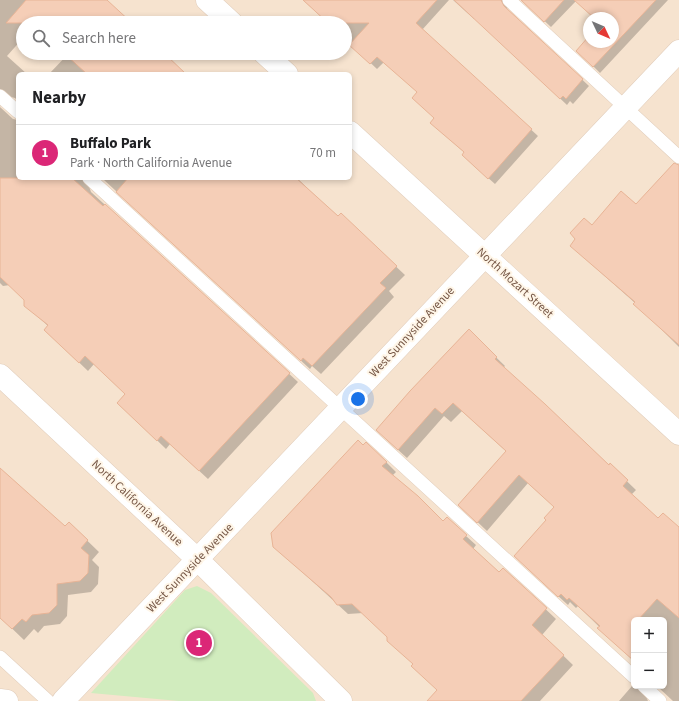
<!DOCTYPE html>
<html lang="en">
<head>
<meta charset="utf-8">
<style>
	:root { --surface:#fff; --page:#f6f6f6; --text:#202124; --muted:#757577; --line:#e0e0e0; --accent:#db2777 }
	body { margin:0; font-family:"Source Sans 3",sans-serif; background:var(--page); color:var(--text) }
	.controls { position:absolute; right:12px; bottom:12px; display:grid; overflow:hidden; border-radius:6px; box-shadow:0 2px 6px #0003 }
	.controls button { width:36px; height:36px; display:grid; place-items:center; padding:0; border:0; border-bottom:1px solid var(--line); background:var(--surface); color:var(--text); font:20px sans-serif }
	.compass { position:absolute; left:583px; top:12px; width:36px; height:36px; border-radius:50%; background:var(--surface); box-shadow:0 2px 6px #0003; rotate:134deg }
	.you { position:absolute; left:358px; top:399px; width:14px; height:14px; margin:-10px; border:3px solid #fff; border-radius:50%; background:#1a73e8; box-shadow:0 0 0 6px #1a73e833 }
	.badge { display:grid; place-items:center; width:26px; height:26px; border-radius:50%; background:var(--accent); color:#fff; font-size:13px; font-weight:700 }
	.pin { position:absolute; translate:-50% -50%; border:2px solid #fff; box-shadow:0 1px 4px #0006 }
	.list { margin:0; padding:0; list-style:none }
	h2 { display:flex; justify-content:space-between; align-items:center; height:52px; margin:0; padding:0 16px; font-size:17px }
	h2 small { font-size:13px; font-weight:400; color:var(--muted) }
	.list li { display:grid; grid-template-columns:26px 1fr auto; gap:12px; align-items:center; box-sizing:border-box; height:56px; padding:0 16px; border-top:1px solid var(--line) }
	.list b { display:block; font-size:15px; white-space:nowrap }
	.list p { margin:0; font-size:13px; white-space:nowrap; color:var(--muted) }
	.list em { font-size:13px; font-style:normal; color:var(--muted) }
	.icon { flex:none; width:22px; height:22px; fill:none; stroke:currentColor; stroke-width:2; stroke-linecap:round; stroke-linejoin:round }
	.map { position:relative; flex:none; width:679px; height:701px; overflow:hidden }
	.search { position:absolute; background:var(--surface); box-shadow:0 2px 6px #0003; left:16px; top:16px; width:336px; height:44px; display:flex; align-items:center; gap:10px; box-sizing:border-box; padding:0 14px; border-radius:22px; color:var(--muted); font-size:15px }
	.panel { position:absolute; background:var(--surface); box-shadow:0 2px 6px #0003; left:16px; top:72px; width:336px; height:108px; border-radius:6px }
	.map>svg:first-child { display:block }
</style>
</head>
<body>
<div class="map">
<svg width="679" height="701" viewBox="0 0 679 701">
	<rect width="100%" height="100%" fill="#fef2e1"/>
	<path fill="#f6e3cf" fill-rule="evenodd" d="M0,0H679V701H0ZM589,18H613V42H589ZM23,23H345V53H23ZM18,74H350V178H18ZM634,620H664V686H634Z"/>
	<path fill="#d1ecbe" d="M197,586L211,593L313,693L316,701H179L91,693L185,590Z"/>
	<path fill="#0003" d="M0,0H106L130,23H23V38L7,56L27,74H18V101L15,98L7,96L2,99L0,107L13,119L18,120V178H297L338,218L341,215L405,275L389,291L394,297L321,374L312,366L310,369L104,180L100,178L92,181L89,186L91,192L298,382L208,479L170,444L166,449L127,411L126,394L94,364L88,371L45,330L48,326L25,305V299L10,285L3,286L0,283Z
		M303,0H449L422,30L538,136L495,184L469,161L465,153L438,129L435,118L418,92L384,62L377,69L345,39V23H328Z
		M453,0H511L507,9L589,86L573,104L570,101L567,105L475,18L474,19Z
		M522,0H668L600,73L584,57L589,37V42H613V18H595L576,1L551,27Z
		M69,53H161L183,74H49Z
		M679,165V347L635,303L571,246L592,226L636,205Z
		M469,331L505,366L503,368L609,467L610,465L636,490L631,495L658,520L679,529V701H673L659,688L651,686H664V620H634V661L578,606L576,608L570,602L568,605L524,565L555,507L528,483L487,531L468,513L507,452L462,411L451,422L444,416L407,458L386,439Z
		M364,446L386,462L396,472L392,476L443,522L466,536L476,545L473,549L499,574L503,569L556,619L542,635L573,665L540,701H439L438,690L388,637L363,613L348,614L274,546Z
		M0,470L65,528L69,523L99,552L92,560L99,567L98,584L91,592L68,595L67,616L60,624L44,626L38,633L34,629L24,640L0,617Z
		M632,686H636L646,696L648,701H619Z"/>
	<path fill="#f5ceb7" stroke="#e8b496" d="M26,0H107L132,23H6Z
		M303,0H437L416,23L532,129L488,179L462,155L464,152L430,123L434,118L412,98L417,92L377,57L370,64L349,45L369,23H328Z
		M454,0H501L504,6L583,79L566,99L563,96L560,99Z
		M521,0H564L544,22Z
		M574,0H656L593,67L576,51L589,36V42H613V18H594Z
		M68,53H164L186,74H87L66,55Z
		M674,163L679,165V345L633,304L635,302L570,246L575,239L570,233L584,218L592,225L621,191L636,204Z
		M0,178H72L103,206L105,204L290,373L199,471L161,436L157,441L117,403L125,394L85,356L79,363L44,330L48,325L24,306V300L0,277Z
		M128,178H296L338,216L341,213L397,266L380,283L386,288L312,366L303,358L301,361L116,192Z
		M469,329L497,357L495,359L545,404L609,465L610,463L628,480L623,486L658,518L663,513L679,527V618L657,599L638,620H634V661L597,628L600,626L569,598L567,600L561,594L558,597L514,556L546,520L544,518L554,507L519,475L477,523L458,505L506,451L453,403L442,414L435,408L398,450L376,430L410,391Z
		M358,440L363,445L366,442L387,462L382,466L418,496L443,521L447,517L467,535L463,539L499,572L503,568L547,608L532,625L564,655L521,701H427L437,690L411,666L413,664L387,641V637L352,604L337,605L331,597L273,547L271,533Z
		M0,468L65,526L69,522L88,540L81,548L89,555L88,573L80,581L57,584V605L49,613L32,615L26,622L22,619L12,629L0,618Z"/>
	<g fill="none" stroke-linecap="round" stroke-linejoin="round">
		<defs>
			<path id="lane" d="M509,0L679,157
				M0,96L18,112
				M89,178L634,677
				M0,657L48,701
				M644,686L660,701"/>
			<path id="street" d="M207,0L232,23
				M264,53L287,74
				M350,132L679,434
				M0,375L197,559L341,701
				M0,700L7,701
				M63,701L679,51"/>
		</defs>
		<use href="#lane" stroke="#e2cebc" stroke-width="14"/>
		<use href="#street" stroke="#e2cebc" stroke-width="23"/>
		<use href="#lane" stroke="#fff" stroke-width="13"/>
		<use href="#street" stroke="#fff" stroke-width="22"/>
	</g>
	<g text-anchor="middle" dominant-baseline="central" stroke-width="4" stroke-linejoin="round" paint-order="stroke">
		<g font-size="12" fill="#765746" stroke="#fff6e8">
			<text transform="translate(515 283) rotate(42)">North Mozart Street</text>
			<text transform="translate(412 332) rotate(-47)">West Sunnyside Avenue</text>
			<text transform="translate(137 503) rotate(43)">North California Avenue</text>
			<text transform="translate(190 568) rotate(-46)">West Sunnyside Avenue</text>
		</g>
	</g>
</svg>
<div class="controls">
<button>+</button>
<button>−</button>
</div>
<svg class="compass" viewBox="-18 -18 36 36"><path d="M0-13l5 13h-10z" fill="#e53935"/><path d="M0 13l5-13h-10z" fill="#757577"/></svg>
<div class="you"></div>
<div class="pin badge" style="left:199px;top:643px">1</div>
<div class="search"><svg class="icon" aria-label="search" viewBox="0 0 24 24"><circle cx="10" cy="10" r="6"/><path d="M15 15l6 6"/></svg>Search here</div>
<section class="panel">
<h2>Nearby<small></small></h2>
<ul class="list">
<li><span class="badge">1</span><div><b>Buffalo Park</b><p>Park · North California Avenue</p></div><em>70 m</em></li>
</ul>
</section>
</div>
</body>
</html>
